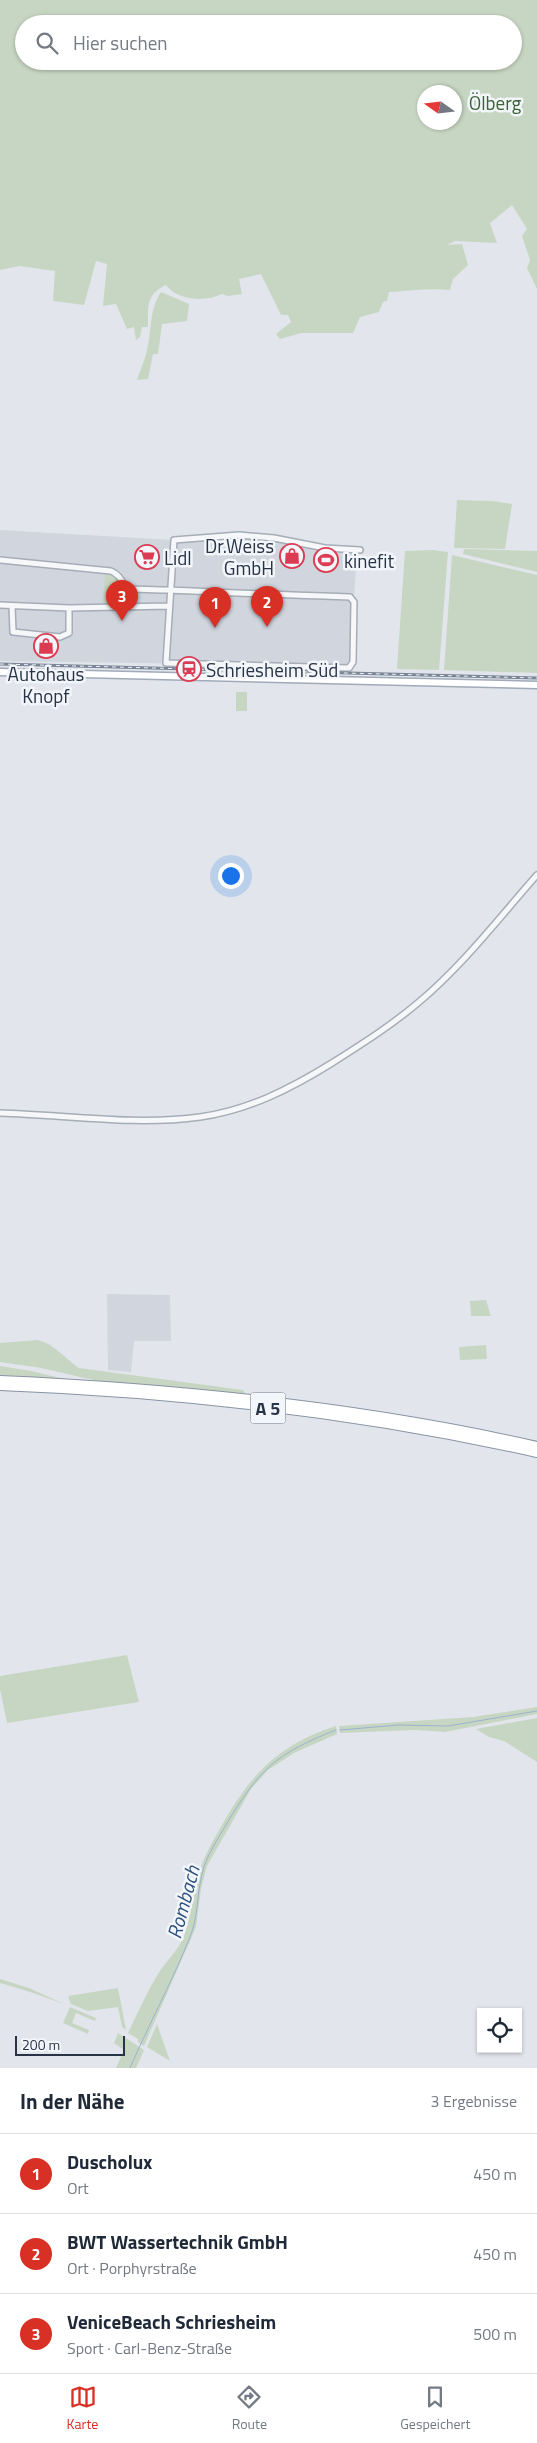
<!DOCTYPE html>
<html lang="de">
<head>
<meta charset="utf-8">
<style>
	:root { --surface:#fff; --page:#f2f2f3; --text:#1f2937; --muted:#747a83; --line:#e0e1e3; --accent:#d93025 }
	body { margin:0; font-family:"Titillium Web",sans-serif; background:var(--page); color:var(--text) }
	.controls { position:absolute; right:15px; bottom:15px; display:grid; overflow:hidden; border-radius:0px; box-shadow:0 1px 4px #0004 }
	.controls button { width:45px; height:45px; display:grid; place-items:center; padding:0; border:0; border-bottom:1px solid var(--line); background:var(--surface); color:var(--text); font:25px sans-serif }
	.compass { position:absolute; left:417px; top:85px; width:45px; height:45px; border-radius:50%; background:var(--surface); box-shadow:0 1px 4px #0004; rotate:284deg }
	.scale { position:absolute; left:15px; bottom:12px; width:110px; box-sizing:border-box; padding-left:5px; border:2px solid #283346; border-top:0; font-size:14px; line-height:18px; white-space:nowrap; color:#283346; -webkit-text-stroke:4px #f2f5f9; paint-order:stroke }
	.you { position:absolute; left:230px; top:875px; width:18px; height:18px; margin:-12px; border:4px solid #fff; border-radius:50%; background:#1a73e8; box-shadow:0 0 0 8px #1a73e833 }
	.badge { display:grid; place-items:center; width:32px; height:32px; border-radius:50%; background:var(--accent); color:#fff; font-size:16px; font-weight:700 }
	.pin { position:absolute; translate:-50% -41px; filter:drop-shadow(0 1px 2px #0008) }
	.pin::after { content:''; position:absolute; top:26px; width:18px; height:15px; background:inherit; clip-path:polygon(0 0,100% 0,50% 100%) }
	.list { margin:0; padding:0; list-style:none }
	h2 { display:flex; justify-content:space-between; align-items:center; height:65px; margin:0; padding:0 20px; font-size:21px }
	h2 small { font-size:16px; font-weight:400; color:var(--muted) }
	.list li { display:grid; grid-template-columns:32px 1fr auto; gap:15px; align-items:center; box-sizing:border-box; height:80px; padding:0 20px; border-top:1px solid var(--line) }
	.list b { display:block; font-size:19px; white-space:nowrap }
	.list p { margin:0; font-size:16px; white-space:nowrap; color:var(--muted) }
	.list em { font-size:16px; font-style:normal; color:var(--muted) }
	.icon { flex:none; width:28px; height:28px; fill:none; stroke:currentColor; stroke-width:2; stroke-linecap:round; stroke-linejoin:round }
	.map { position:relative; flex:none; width:537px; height:2068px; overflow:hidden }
	.search { position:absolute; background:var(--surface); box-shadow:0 1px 4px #0004; left:15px; right:15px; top:15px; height:55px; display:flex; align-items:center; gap:12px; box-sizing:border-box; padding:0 18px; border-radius:28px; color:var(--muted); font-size:19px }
	.sheet { height:305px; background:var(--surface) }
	nav { display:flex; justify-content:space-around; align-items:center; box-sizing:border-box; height:70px; border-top:1px solid var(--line); background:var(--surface); font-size:14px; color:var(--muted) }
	nav a { display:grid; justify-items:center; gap:2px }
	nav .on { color:var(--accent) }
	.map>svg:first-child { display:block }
</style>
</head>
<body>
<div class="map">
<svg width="537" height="2068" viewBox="0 0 537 2068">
	<rect width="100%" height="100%" fill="#e2e6ec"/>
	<path fill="#d0d5de" d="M0,530L173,540L174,537L239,533L285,541L326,551L357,554L349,666L0,661Z
		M107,1294L170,1295L171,1341H134L131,1372L108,1370Z"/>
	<path fill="#c7d6c2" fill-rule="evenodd" d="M0,0H537V289L527,268L530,260L522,236L527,229L512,205L490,223L497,243L455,241L447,245L462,244L468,265L453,279L450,290C430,288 410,291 389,292L387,301L383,302L379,312L360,317L353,333H301L280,339L276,334L291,322L288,315H281L261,274L239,279L242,294L228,296L222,294C205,302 178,301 166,285C146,294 148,307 148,327H142L140,337L136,340L134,327L127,329L116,304L103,306L107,264L96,261L84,305L53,301L55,271L19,266L0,270ZM24,24H513V61H24ZM424,92H454V122H424Z
		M161,292L189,304L187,321L162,324L158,354H153L148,379L137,380C140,370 145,360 147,350C152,329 149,310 161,292Z
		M457,500L493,501L512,504L505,549L454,548Z
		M464,549L537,551V572L463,554Z
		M433,550L448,552L439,670L397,669L405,551Z
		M452,555L537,575V673L444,670Z
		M105,573C123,575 123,589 123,604L103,605Z
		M236,692H247V711H236Z
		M486,1300L491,1316H471L470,1301Z
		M38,1340C56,1345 64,1358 79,1368L243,1390L245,1393L225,1394L102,1382L41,1368L0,1362V1343Z
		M486,1345L487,1359L460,1360L459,1347Z
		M0,1366L31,1371L69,1380L0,1378Z
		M127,1655L139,1702L7,1723L0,1689V1676Z
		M537,1707V1714L445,1732L416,1730L340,1733L339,1726L473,1717Z
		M537,1718V1762L504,1741L489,1737L476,1729Z
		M336,1726L337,1734L294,1753L268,1770L251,1789L207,1866L201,1889L196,1927L144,2046L138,2042V2039L128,2033L129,2031C138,2012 147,1992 158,1974C166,1961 178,1951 184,1936C191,1916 192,1894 199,1873C204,1856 213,1841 222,1825C250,1775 279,1744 336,1726Z
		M0,1979L29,1988L64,2004C43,1996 22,1989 0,1983Z
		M118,1988L126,2030L122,2027L118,2007L88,2011L71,2004L68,1996Z
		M70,2007L96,2018L95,2021L76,2013L72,2023L89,2030L88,2034L63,2023Z
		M157,2024L170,2061L147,2047Z
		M118,2033L144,2050L136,2068H116L124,2050L114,2043Z"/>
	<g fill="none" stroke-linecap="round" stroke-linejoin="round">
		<path stroke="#9ab3cf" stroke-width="1" d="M340,1730L398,1725L448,1726L537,1711
			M130,2068C149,2024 172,1982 190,1937C198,1918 197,1894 202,1874C206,1856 218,1839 227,1823C260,1769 275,1754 336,1730"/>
		<defs>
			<path id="minor" d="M0,560L111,571C126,578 125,591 125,606
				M125,589C140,589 155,590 170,590C230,593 290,595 350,597L354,602L353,662L349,668L166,663L174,540L239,535L274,538L325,548L360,550
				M0,605L69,608L169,606
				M12,606L13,632L60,637L69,633V608
				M0,1113C66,1115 135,1126 200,1117C249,1110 290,1089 332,1063C362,1044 392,1025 419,1002C463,965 499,918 537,875"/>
			<path id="major" d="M0,672L537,685"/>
			<path id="highway" d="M0,1380C180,1388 361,1406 537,1446
				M0,1386C179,1393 362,1414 537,1453"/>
		</defs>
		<use href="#minor" stroke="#a6adb7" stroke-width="8"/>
		<use href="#major" stroke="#a0aab9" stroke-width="9"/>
		<use href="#highway" stroke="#8893a4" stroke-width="10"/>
		<use href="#minor" stroke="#f5f7f9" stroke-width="5"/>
		<use href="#major" stroke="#fff" stroke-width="6"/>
		<use href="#highway" stroke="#fff" stroke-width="8"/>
		<defs>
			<path id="rail" d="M0,664L537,678"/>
		</defs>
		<use href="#rail" stroke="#7a8597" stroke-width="3"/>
		<use href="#rail" stroke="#f2f5f9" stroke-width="1" stroke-dasharray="4" stroke-linecap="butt"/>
	</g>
	<defs>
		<symbol id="shop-ring" viewBox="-11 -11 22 22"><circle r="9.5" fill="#f2f5f9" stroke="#dc3c53" stroke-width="1.5"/><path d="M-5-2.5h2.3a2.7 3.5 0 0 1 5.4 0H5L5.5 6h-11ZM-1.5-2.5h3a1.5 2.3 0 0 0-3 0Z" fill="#dc3c53"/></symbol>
		<symbol id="supermarket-ring" viewBox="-11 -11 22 22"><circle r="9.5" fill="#f2f5f9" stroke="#dc3c53" stroke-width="1.5"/><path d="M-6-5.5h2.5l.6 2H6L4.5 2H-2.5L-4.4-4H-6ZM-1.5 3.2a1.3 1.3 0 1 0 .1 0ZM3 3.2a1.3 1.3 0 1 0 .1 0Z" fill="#dc3c53"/></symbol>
		<symbol id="stadium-ring" viewBox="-11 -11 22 22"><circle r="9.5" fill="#f2f5f9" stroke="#dc3c53" stroke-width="1.5"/><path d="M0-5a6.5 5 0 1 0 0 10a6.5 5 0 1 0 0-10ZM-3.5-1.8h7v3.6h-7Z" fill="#dc3c53"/></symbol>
		<symbol id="station-ring" viewBox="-11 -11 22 22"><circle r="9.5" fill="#f2f5f9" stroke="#dc3c53" stroke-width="1.5"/><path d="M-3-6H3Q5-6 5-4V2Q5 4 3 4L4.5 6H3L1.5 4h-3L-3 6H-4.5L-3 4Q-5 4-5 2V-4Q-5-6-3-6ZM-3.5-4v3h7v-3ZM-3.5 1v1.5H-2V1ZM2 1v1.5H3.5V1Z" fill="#dc3c53"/></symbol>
	</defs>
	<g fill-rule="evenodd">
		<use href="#shop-ring" x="278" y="542" width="28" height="28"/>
		<use href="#supermarket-ring" x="133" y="543" width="28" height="28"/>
		<use href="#stadium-ring" x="312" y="546" width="28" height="28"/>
		<use href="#shop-ring" x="32" y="632" width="28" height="28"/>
		<use href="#station-ring" x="175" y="655" width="28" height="28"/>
	</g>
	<g text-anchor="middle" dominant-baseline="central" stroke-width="5" stroke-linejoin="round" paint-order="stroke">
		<rect fill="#f2f5f9" stroke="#656d7c" stroke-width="1" x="250.5" y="1392.5" width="35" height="31" rx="4"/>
		<g font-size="18" font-weight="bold" fill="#283346">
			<text x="268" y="1408">A 5</text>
		</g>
		<g font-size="19" fill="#3c6334" stroke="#f2f5f9">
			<text x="495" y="102">Ölberg</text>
		</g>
		<g font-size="19" fill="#283346" stroke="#f2f5f9" text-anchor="start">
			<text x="274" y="545" text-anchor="end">Dr.Weiss<tspan x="274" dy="22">GmbH</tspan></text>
			<text x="164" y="557">Lidl</text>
			<text x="344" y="560">kinefit</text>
			<text x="206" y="669">Schriesheim Süd</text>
			<text x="46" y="673" text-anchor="middle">Autohaus<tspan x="46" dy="22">Knopf</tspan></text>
		</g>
		<g font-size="20" font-style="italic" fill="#2e517e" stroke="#f2f5f9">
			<text transform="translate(183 1902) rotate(-75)">Rombach</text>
		</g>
	</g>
</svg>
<div class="controls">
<button><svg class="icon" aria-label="locate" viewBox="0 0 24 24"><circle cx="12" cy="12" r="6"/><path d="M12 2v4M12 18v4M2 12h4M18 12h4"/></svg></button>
</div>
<svg class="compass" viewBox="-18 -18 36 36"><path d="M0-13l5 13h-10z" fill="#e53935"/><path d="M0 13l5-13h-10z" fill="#747a83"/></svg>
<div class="scale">200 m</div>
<div class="you"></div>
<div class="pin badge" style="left:215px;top:628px">1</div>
<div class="pin badge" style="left:267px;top:627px">2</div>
<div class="pin badge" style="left:122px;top:621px">3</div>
<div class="search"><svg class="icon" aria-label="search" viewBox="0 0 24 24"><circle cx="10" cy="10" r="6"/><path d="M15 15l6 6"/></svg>Hier suchen</div>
</div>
<section class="sheet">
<h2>In der Nähe<small>3 Ergebnisse</small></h2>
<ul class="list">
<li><span class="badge">1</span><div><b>Duscholux</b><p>Ort</p></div><em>450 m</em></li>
<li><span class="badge">2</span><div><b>BWT Wassertechnik GmbH</b><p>Ort · Porphyrstraße</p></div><em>450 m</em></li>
<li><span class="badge">3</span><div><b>VeniceBeach Schriesheim</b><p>Sport · Carl-Benz-Straße</p></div><em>500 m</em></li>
</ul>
</section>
<nav>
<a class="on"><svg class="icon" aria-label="map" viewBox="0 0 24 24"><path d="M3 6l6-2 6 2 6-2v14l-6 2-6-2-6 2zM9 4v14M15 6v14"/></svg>Karte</a>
<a><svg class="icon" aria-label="directions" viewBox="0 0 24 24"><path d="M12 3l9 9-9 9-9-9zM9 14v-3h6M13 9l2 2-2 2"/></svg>Route</a>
<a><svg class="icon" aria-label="saved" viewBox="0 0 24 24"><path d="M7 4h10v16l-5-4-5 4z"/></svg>Gespeichert</a>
</nav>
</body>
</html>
